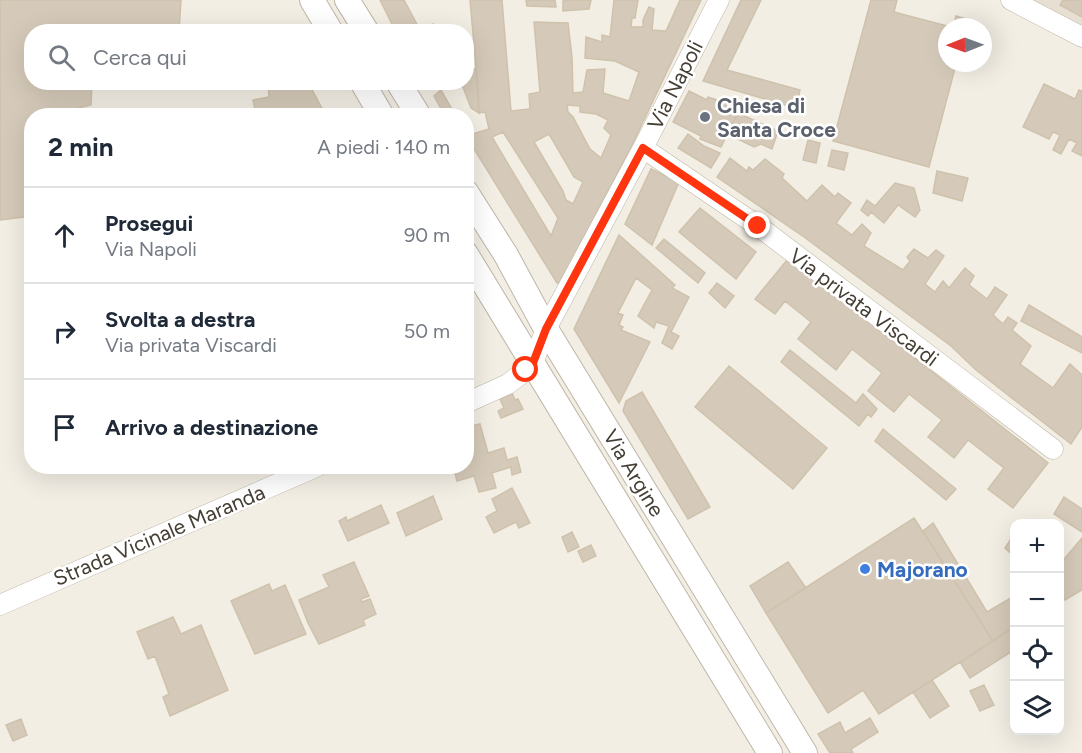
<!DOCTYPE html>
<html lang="it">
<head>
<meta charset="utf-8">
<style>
	:root { --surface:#fff; --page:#f6f6f7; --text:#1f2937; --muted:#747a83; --line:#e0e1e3 }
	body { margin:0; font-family:Figtree,sans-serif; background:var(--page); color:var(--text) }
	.controls { position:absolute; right:18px; bottom:18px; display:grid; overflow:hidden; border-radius:12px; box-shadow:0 6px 24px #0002 }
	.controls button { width:54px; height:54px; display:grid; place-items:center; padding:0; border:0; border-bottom:2px solid var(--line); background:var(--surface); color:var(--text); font:30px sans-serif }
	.compass { position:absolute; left:938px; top:18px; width:54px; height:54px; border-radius:50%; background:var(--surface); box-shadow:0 6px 24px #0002; rotate:269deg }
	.stop { position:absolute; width:18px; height:18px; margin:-14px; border:4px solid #ff350f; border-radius:50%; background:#fff }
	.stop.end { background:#ff350f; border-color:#fff; box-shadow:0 2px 6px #0008 }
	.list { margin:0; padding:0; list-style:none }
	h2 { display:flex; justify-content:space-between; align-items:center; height:78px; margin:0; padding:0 24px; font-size:26px }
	h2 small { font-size:20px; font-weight:400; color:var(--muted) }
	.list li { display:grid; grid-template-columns:39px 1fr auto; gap:18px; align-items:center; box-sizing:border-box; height:96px; padding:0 24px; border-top:2px solid var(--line) }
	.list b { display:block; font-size:22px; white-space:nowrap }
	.list p { margin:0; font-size:20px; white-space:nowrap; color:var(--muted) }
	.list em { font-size:20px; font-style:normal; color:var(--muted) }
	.icon { flex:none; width:33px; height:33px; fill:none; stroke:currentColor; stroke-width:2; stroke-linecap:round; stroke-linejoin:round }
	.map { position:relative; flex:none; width:1082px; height:753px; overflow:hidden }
	.search { position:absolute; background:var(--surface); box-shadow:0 6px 24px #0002; left:24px; top:24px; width:450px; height:66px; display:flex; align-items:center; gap:15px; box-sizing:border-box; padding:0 21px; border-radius:24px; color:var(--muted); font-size:22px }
	.panel { position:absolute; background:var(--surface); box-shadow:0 6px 24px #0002; left:24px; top:108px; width:450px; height:366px; border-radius:24px }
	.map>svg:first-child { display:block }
</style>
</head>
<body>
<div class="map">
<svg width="1082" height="753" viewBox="0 0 1082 753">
	<rect width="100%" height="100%" fill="#f3eee4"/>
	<path fill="#e7e0d2" d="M1023,0H1082V30Z"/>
	<path fill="#d5cab9" stroke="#cfc2ac" stroke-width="1.5" fill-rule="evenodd" d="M0,0H181L179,32H32V82H92L91,105L78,108V116H32V216L0,220Z
		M380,0H404L420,30L433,24L436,32H396Z
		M470,0H502L511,111L530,109L529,94L540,92L534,22L568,23L572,57L573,93L583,92L587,70L605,69L603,93L629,101L639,72L615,61L585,58L586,37L602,42V35L610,37L614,0H638L635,18H632L631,27H643V20L649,7L654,9L652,30L666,31L680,0H701L633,143L560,283H557L466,136L489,129L485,112L479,113L478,90ZM567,105L580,106V112L596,114L608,120L604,128L611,135L601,158L590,149L573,117L568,112ZM503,132L558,218L551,236L492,137ZM549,134L574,177L583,182L573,204L566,200L563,191L534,142Z
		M526,0H555L556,7L527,6Z
		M570,0H591L589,9L563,11V1Z
		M741,0H761L727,70L800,90L796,108L703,81Z
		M871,0H897L894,12L951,27H947V63H964L963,70L955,68L929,167L833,141Z
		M1063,0H1082V17L1060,5Z
		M956,16L967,19L965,27H953Z
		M466,69H476L479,113L471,108L461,82H466Z
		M268,82H308L326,116H284L283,109L256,114L253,100L269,97Z
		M1044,84L1075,99L1079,90L1082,91V156L1072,151L1077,143L1069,139L1061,154L1053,150L1060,135L1053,132L1049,139L1023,127Z
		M441,90L456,116H445L434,96Z
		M689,91L707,100L708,97L740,108L721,147L700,139L701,136L673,122Z
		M738,113L778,131L772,149L761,144L754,147L727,134Z
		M688,134L704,146L720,153L711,168L678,148Z
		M808,140L820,143L816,163L803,160Z
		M832,150L848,153L844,170L828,166Z
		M730,158L747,171L749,167L753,170L765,159L784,174L782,178L807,201L822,185L835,197L838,193L851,203L836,223L852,235L862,224L871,233L864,246L903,270L910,261L907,257L914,249L928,258L936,250L944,256L925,284L935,292L943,281L949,288L965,268L974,276L969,285L987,299L995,287L1007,295L993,315L1003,324L1008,317L1017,323L1012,330L1031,346L1020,364L1053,388L1070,364L1082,375V427L1071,444L976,370L951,346L804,237L717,177Z
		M651,169L679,182L652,245L625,224Z
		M937,171L968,178L962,201L933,193Z
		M895,183L914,188L920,210L915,217L898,205L884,223L871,212L868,216L861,210L867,200L875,206Z
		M700,208L756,252L736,279L679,232Z
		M619,235L675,285L672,288L689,297L671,332L679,336L672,349L662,343L669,326L656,322L654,328L638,316L652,290L636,278L618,313L623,315L619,325L623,327L621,330L650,342L619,403L574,329Z
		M664,239L705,273L698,283L656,248Z
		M787,260L860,315L1048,463L1013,508L988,489L1004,468L968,440L954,458L928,437L942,420L909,394L894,412L868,391L882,373L852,349L836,370L798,339L811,322L785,301L775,314L755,299Z
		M717,283L734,296L725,308L709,293Z
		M1029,305L1082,337V353L1021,321Z
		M790,350L856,403L863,394L877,409L871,417L868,414L859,426L781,362Z
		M729,366L827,448L793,489L695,407Z
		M642,392L710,507L688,519L623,411L626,401Z
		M512,393L515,400L518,399L523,409L501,418L498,411L504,408L500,399Z
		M480,424L488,453L504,448L507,460L517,457L521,472L512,475L511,467L492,473L496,488L479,492L474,476L457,481L453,466H466V427Z
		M883,429L956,489L946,500L875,441Z
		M512,488L530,523L519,528L516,522L494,533L486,517L497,511L492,499Z
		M433,496L442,519L406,536L397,513Z
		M1064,497L1082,509V532L1054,514Z
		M381,505L389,523L348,541L339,521L346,517L347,521Z
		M914,518L993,641L879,714L863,690L828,713L766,613Z
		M933,523L987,612L1014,596V627L993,641L923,531Z
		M572,532L579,547L568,552L562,537Z
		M1014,534V556L1005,548Z
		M1082,538V590L1065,600L1060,595V564Z
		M591,545L596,556L583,562L578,551Z
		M354,562L369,596L361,599L362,602L370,599L376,614L363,620L365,625L319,644L308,623L299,600L329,587L323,575Z
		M788,562L806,588L766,613L750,586Z
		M269,584L272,591L285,585L306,634L255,654L231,601Z
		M173,617L181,634L201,625L228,690L170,716L163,697L169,694L155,656L148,659L137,632Z
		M1014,627V650L970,678L960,662Z
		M932,680L949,706L930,718L913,692Z
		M984,685L994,705L980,711L970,691Z
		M870,718L878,732L851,749L853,753H830L818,734L840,722L845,733Z
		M21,719L27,735L13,741L6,725Z"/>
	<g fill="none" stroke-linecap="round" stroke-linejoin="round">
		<defs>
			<path id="minor" d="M1011,0L1082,37
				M643,148L758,226L1053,449
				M466,403L508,384L526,370L533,362L546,329L643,148L719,0
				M0,605L318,466"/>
			<path id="tertiary" d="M312,0L331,32
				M347,0L367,32
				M362,82L382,116
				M398,82L419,116
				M466,192L506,255L546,329L805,753
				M466,254L770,753"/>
		</defs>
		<use href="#minor" stroke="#beb6a7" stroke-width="21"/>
		<use href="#tertiary" stroke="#beb6a7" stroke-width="26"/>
		<use href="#minor" stroke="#fff" stroke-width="20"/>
		<use href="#tertiary" stroke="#fff" stroke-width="24"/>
	</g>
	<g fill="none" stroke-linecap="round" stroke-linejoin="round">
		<path stroke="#ff350f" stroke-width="8" d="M526,370L533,363L546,329L643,148L758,226"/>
	</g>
	<circle fill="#6b7280" stroke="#fff" stroke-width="2" cx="705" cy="117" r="6"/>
	<circle fill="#3f7fe0" stroke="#fff" stroke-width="2" cx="865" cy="569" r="6"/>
	<g text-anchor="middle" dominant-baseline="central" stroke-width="5" stroke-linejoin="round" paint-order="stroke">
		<g font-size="21" fill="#453e34" stroke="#fff">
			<text transform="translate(675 85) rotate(-63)">Via Napoli</text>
			<text transform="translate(864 307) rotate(37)">Via privata Viscardi</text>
			<text transform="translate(634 473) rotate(59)">Via Argine</text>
			<text transform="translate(159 535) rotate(-23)">Strada Vicinale Maranda</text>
		</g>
		<g font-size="21" font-weight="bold" fill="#5b616d" stroke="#fff" text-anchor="start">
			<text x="717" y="105">Chiesa di<tspan x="717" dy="24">Santa Croce</tspan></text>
		</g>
		<g font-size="21" font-weight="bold" fill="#366cbe" stroke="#fff" text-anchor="start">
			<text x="877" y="569">Majorano</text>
		</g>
	</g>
</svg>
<div class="controls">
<button>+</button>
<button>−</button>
<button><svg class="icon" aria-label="locate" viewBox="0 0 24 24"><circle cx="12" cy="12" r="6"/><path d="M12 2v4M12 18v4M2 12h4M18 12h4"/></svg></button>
<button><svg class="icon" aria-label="layers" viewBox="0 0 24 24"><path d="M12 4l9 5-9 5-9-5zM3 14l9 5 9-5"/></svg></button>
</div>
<svg class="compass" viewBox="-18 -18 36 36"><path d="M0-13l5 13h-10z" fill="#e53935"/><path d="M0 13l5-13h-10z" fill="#747a83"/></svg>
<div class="stop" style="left:526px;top:370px"></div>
<div class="stop end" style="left:758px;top:226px"></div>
<div class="search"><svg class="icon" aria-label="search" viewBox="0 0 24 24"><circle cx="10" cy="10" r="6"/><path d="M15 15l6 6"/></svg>Cerca qui</div>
<section class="panel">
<h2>2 min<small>A piedi · 140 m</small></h2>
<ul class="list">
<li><svg class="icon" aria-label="ahead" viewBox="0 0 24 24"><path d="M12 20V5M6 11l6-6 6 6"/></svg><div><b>Prosegui</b><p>Via Napoli</p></div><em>90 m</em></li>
<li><svg class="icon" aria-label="right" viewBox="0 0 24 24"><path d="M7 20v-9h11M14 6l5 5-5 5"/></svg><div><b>Svolta a destra</b><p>Via privata Viscardi</p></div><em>50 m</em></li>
<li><svg class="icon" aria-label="arrive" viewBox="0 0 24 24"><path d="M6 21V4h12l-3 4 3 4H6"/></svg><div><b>Arrivo a destinazione</b></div></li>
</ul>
</section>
</div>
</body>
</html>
